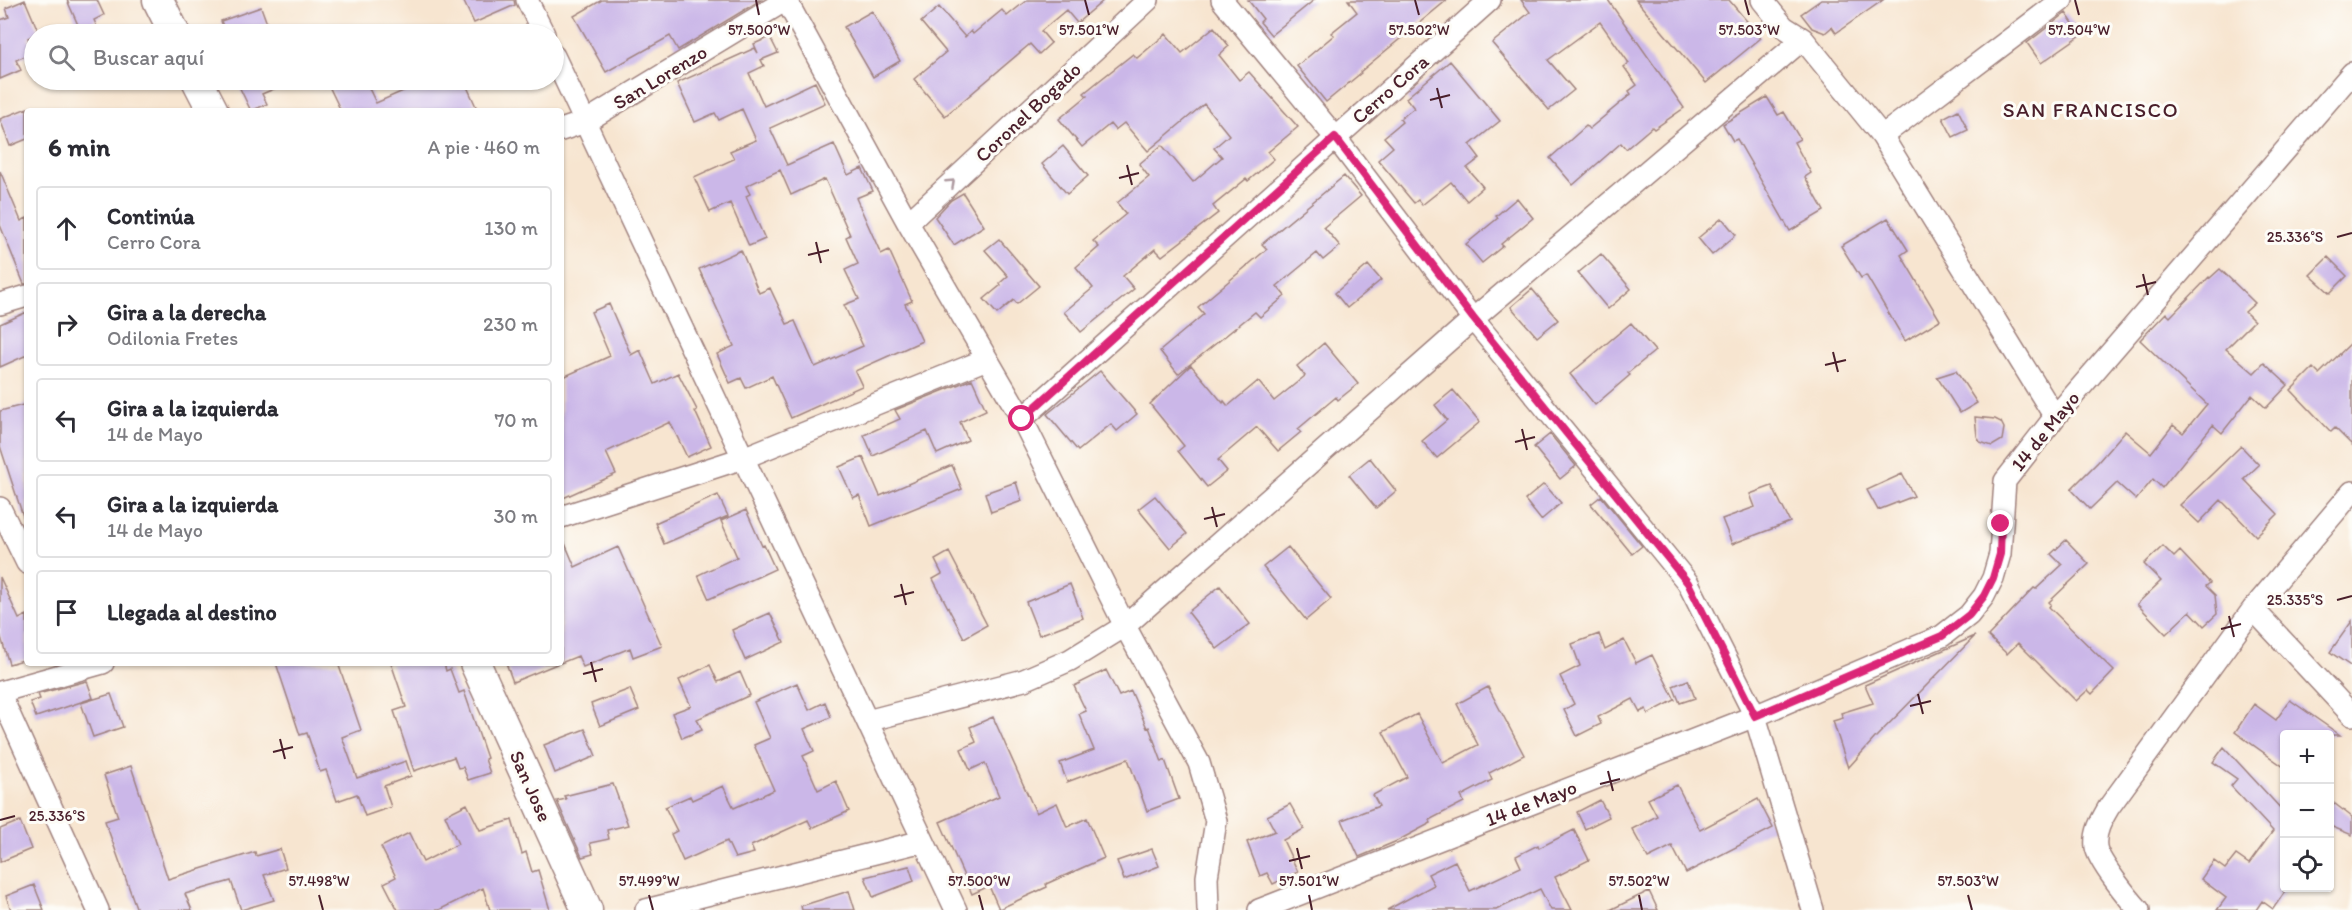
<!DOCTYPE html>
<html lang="es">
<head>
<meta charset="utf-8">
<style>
	:root { --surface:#fff; --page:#f7f7f7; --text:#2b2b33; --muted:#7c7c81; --line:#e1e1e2 }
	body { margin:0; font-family:Itim,sans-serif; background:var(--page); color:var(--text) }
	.controls { position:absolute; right:18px; bottom:18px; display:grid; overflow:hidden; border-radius:6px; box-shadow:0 2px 4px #0004 }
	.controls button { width:54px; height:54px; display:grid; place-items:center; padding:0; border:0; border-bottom:2px solid var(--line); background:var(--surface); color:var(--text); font:30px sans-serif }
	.stop { position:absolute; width:18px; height:18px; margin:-14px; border:4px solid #db2777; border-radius:50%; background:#fff }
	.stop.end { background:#db2777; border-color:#fff; box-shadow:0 2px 6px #0008 }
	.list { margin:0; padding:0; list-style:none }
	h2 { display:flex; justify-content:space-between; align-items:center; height:78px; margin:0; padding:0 24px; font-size:26px }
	h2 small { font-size:20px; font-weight:400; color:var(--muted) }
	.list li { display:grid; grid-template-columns:39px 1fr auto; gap:18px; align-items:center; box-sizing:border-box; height:84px; margin:0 12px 12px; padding:0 12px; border:2px solid var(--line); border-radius:6px }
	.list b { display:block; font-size:22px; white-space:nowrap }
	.list p { margin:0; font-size:20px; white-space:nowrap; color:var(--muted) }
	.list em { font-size:20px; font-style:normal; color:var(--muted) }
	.icon { flex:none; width:33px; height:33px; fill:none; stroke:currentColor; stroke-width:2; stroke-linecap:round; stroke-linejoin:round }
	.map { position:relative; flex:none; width:2352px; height:910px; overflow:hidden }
	.search { position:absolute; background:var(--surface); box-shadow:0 2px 4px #0004; left:24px; top:24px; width:540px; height:66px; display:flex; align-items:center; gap:15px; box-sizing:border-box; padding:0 21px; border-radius:33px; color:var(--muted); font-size:22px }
	.panel { position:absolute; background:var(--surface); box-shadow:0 2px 4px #0004; left:24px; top:108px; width:540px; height:558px; border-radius:6px }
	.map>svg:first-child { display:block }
</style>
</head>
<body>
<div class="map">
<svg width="2352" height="910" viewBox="0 0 2352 910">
	<rect width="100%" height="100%" fill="#fdfcf7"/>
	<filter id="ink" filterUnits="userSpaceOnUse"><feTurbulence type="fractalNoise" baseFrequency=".0167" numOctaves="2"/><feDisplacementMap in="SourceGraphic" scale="12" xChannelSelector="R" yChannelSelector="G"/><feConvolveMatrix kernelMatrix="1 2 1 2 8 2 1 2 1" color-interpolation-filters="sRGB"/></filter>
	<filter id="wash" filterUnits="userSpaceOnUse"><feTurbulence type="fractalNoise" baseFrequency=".008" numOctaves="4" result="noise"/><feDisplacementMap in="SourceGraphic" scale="24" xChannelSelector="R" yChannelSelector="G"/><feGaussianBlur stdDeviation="1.35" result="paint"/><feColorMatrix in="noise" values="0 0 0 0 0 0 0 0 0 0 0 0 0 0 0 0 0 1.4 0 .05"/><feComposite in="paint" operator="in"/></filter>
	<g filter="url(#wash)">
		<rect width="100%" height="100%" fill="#f7e5d0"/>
		<g id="blocks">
			<path fill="#cbb7e8" d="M25,0L39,33L28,38L34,52L16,60L21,70L0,79V20L9,17L6,8Z
				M67,0H97L104,15L94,20L100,34H82Z
				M463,0H514L515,5L474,23Z
				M602,0H761L678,50L670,36L606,72L574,16Z
				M1027,0H1104L1077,23L1066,10L1041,31L1051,43L1039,54L1030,44L945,116L914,79L946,52L921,22L939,7L965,37L971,31L973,34L1002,10L1007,16Z
				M1248,0H1314L1271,35L1260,22L1263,19Z
				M1348,0H1447L1360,72L1361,73L1326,102L1297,66L1334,35L1331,33L1357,12Z
				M1521,0H1608L1684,108L1654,129L1652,127L1626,149L1621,143L1573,185L1550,158L1586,126L1589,129L1631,94L1629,91L1637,85L1624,67L1629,63L1600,22L1548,60L1574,90L1549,110L1492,43L1530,12Z
				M1636,0H1729L1761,38L1706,83Z
				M1821,0H1883L1836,33L1832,27L1825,33L1812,28L1801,14Z
				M261,7L269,29L254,34H226L221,21Z
				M872,11L900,61L873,77L844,27Z
				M2066,13L2081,35L2041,63L2027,43Z
				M1214,27L1229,46L1219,55L1239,80L1249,72L1298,127L1268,152L1274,159L1248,181L1246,179L1213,206L1218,213L1162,256L1155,249L1123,276L1134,289L1081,332L1064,312L1093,288L1076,267L1099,247L1093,241L1126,214L1117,203L1149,177L1139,164L1162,145L1193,182L1222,157L1214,148L1229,135L1204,104L1148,151L1124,123L1115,130L1110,124L1082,147L1059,119L1087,96L1084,93L1100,80L1133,54L1137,58L1166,34L1182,53Z
				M770,37L778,53L761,60L764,66L749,73L764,106L815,82L825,103L770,128L787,165L834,144L848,175L862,168L873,191L856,198L881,254L889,250L912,301L905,304L922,341L855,371L862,386L791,418L772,376L746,388L741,378L730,383L717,354L734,346L699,269L741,250L759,293L770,288L787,324L795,321L815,367L863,346L844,305L859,299L845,270L858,264L846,237L850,235L825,179L791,195L780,170L746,186L750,194L746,196L765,239L749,246L730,203L710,212L694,177L734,159L730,151L756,140L742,109L719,120L715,113L695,122L677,83L755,48L758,53L754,44Z
				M1450,61L1500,121L1470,145L1480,158L1467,168L1483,187L1467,201L1451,182L1422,205L1418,200L1414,203L1378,160L1393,147L1384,137L1402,122L1400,119L1414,108L1406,98Z
				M236,80H295L262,94L267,104L251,111Z
				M326,80H365L376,103L428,80H464L478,111H341Z
				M1767,97L1778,115L1784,112L1800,139L1794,142L1811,173L1805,177L1824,211L1790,231L1737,139L1733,141L1723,124Z
				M27,108V139L10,146L0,119Z
				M1958,110L1968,130L1953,137L1943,118Z
				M1063,146L1088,176L1067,194L1042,164Z
				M0,171L21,221L27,218V284H24L0,225Z
				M1344,176L1361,196L1324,227L1340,246L1323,260L1317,253L1277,286L1285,296L1260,317L1255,312L1178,374L1160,351L1204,314L1198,307L1267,249L1262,244Z
				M963,193L984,226L954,245L935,217L951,200Z
				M1517,198L1533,218L1501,244L1503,246L1482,263L1466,244L1498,218L1496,216Z
				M1722,218L1736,235L1712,255L1698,238Z
				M1888,218L1908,250L1901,255L1940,320L1905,341L1866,275L1861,278L1841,246Z
				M999,239L1039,286L1017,304L1014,300L997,314L984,299L1001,285L1000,283L1008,276L985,250Z
				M1601,254L1631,289L1608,309L1578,273Z
				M2328,257L2347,276L2330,293L2310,275Z
				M1368,265L1381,280L1347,308L1335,293Z
				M2220,269L2255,303L2245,312L2254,321L2226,349L2254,373L2264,363L2288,385L2266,408L2252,395L2222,433L2213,425L2162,488L2153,479L2136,500L2117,483L2090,509L2071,489L2098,462L2125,431L2151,453L2173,425L2183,433L2207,404L2140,340L2166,313L2170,317L2209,277L2210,278Z
				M1532,289L1558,320L1537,337L1511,307Z
				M609,304L631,355L640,350L655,384L678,373L697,410L695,411L711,446L687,457L670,422L606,452L616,474L561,499V378L610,356L591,312Z
				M27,312V355L0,367V324Z
				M1631,323L1655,351L1628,373L1630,375L1595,405L1570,374Z
				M2352,342V445L2335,428L2331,432L2291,390L2313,368L2319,374Z
				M1324,343L1358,384L1338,400L1336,397L1298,429L1301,432L1278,451L1257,427L1218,460L1227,471L1207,487L1178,451L1184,446L1150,404L1191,365L1223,403L1224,401L1228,406L1258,381L1274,401L1305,376L1297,366Z
				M1100,371L1137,414L1117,431L1111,424L1078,451L1047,414Z
				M1956,371L1977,403L1960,413L1937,377Z
				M972,379L986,410L960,422L968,440L937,454L927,431L873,456L864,435L900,419L895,410Z
				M1453,390L1480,422L1437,458L1422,441L1447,420L1435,405Z
				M27,404V515L23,516L0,446V411Z
				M1975,417L1995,419L2001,422L2004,428L2002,440L1992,446L1980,442L1977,436Z
				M1550,434L1576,466L1560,479L1534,447Z
				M2241,446L2259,465L2244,479L2278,514L2256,536L2221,500L2199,523L2180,505Z
				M863,457L880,496L952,465L962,489L871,526L859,495L853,498L839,467Z
				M1370,458L1396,491L1376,508L1349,475Z
				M1902,474L1914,496L1878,510L1867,490Z
				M1016,482L1022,501L991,512L985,493Z
				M1544,484L1561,503L1541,520L1525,500Z
				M1772,486L1790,522L1732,544L1722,519L1755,507L1750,494Z
				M718,495L728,516L664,544L655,523Z
				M1155,496L1187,534L1170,548L1138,509Z
				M1601,496L1642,546L1632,554L1591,504Z
				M746,510L762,546L764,545L775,569L709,599L698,575L737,557L721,521Z
				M561,534L575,567L618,547L662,646L633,657L630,648L583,667L578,656L561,663Z
				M2066,540L2089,564L2049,602L2051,604L2049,607L2114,671L2092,694L2088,690L2076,701L2018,643L2007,654L1988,636L2034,588L2036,589L2062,565L2051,554Z
				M2163,546L2174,557L2180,551L2210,583L2206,586L2215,595L2217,614L2204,626L2190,611L2166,634L2137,604L2161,581L2144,564Z
				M1288,547L1331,599L1306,620L1263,567Z
				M949,552L987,625L964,638L933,579L942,574L935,560Z
				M0,577L19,619L27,615V659L9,664L0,634Z
				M1070,584L1083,618L1039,635L1026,602Z
				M1220,586L1250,624L1217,649L1188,612Z
				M770,613L784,642L745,660L732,630Z
				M2352,621V667L2330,652Z
				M1599,634L1605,650L1624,640L1636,663L1652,655L1675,700L1648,714L1646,709L1640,712L1633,699L1598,717L1601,724L1577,736L1564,710L1574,704L1560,676L1580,666L1572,644Z
				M1975,636L1875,738L1848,768L1833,721L1843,718L1841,713L1873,703L1865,685Z
				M276,663H338L361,730L342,737L357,778L406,761L411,776L384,786L391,807L365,816L357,794L337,801L326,770L320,772L307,733L300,735Z
				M391,663H444L446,671L450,669L459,693L464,691L487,758L485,759L490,773L468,780L463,767L458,768L454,757L414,771L394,711L406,707Z
				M506,663H557V664L513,682Z
				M710,665L718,682L740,672L750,695L697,719L702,730L682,738L672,713L691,706L679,680Z
				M1106,670L1119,696L1131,691L1147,728L1149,727L1162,762L1165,760L1179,799L1147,811L1128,759L1067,782L1060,763L1094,750L1079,714L1086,711L1074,686Z
				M1688,680L1695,698L1680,703L1673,686Z
				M87,681L93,698L36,717L30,702L40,699L38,694Z
				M797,683L809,710L825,702L831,717L804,729L814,751L803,756L818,790L836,781L849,811L812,828L808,820L751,846L754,853L735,858L727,841L683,861L671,834L677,831L665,807L690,796L692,800L723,786L734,808L774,790L754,745L770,738L754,702Z
				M1488,687L1524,755L1489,773L1492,780L1461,796L1464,802L1429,820L1431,823L1397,841L1359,857L1342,820L1379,806L1373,795L1407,777L1383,732L1417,714L1443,763L1478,745L1457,704Z
				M630,689L639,710L600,726L591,704Z
				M111,694L123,727L93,737L81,703Z
				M2290,700L2340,735H2284V767L2235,732L2254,704L2276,720Z
				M993,717L1036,813L1057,803L1067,827L1087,818L1104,858L1046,884L1047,887L999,909L989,886L972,894L940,822L999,796L985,763L970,770L961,749L976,742L970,727Z
				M585,729L596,756L555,773L544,745Z
				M2224,747L2284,812V893L2273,909L2262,901L2256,910H2217L2226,898L2201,879L2214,861L2225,869L2236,855L2249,864L2273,831L2231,786L2237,779L2213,762Z
				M131,766L168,879L255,852L256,856L280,849L286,868L264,875L274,900L241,910L231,881L185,894L192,910H137L105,821L118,817L104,775Z
				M613,784L628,825L607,830L609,839L590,843L593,854L582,857L557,801L566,799L564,796Z
				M1677,785L1700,830L1758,799L1773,828L1686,873L1672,846L1648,858L1632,829L1657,816L1648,799Z
				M1600,800L1609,817L1585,829L1577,812Z
				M2330,800L2352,817V835L2330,826Z
				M467,804L480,830L512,820L522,854L526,852L532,872L538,870L550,910H490L483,888L439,910H398L384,883L396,877L381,847L409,833L423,862L458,844L445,815Z
				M1290,804L1304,829L1283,840L1298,872L1273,884L1267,873L1260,876L1247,842L1275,831L1267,816Z
				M20,821L31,849L0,862V829Z
				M1574,830L1589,860L1555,877L1572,910H1551L1540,889L1496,910H1387L1434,885L1428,874L1455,861L1470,891L1521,867L1516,856L1538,845L1539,848Z
				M1152,849L1159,866L1124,880L1117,861Z
				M909,866L914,881L873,897L865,877Z
				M34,885L44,910H11L6,896Z
				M849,891L855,910H802L801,906Z
				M1649,891L1658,910H1610Z"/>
		</g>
	</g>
	<g filter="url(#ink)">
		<use href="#blocks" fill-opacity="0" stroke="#a0827e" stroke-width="1.5"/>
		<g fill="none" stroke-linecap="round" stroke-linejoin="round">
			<defs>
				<path id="street" d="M527,0L544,34
					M786,0L908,223L1022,419L1125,626L1199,763L1216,821L1207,877L1208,910
					M1222,0L1335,137L1473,319L1688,583L1755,716L1813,910
					M1762,0L1784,27L1803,39L1882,136L2055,417
					M554,56L956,910
					M561,130L585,122L786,0
					M1882,136L2062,0
					M908,223L1148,0
					M0,304L27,296
					M1022,419L1490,0
					M0,508L27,563
					M561,517L743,458L987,359
					M2253,609L2352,715
					M0,692L103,663
					M0,694L98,910
					M867,721L1024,680L1070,660L1125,626L1473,319L1803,39
					M646,910L923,841
					M1259,910L1755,716L1942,636L1969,615L1984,596L1993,578L2000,554L2005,481L2055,417L2352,73
					M2139,910C2129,899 2098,861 2096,847C2094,832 2102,819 2109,807L2253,609L2352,492"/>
				<path id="secondary" d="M158,0L175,34
					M197,80L213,111
					M475,663L587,910"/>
			</defs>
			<use href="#street" stroke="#a0827e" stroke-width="24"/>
			<use href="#secondary" stroke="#a0827e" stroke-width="33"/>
			<use href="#street" stroke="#fff" stroke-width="21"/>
			<use href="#secondary" stroke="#fff" stroke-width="30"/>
		</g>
		<defs><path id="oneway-chevron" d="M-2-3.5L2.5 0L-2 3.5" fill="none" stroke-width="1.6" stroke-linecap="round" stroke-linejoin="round" transform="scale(1.5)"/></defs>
		<use stroke="#ae9aa0" href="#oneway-chevron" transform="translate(951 183) rotate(-43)"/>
	</g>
	<g fill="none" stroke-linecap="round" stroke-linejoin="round" filter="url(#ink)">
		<path stroke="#db2777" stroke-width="8" d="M1022,419L1335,137L1473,318L1688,583L1755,716L1942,636L1969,615L1984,596L1993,578L2000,554L2001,524"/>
	</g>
	<path fill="none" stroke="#4a1f2b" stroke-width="2" d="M756,0L759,15M1085,0L1089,15M1415,0L1419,15M1745,0L1749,15M2075,0L2079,15M1437,88L1442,108M1430,100L1450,95M1127,165L1132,185M1119,178L1139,173M2337,237L2352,233M816,242L821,263M808,255L829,250M2143,274L2148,295M2136,287L2156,282M1833,352L1838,372M1825,365L1846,360M1522,429L1527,450M1515,442L1535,437M1212,507L1217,527M1204,519L1225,514M901,584L906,605M894,597L914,592M2337,600L2352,596M2229,616L2234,637M2221,629L2241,624M591,662L596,682M583,674L603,669M1918,694L1923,714M1910,706L1931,701M280,739L285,759M273,752L293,747M1608,771L1613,791M1600,784L1620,779M0,820L15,816M1297,848L1302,869M1289,861L1310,856M319,895L323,910M649,895L653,910M979,895L983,910M1309,895L1312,910M1639,895L1642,910M1968,895L1972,910"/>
	<g text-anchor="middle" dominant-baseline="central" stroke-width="6" stroke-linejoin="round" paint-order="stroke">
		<g font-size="20" fill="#4a1f2b" stroke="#fdfcf7">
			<text transform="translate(660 77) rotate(-31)">San Lorenzo</text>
			<text transform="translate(1390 89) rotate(-41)">Cerro Cora</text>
			<text transform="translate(1028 112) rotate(-43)">Coronel Bogado</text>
			<text transform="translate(2045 431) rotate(-51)">14 de Mayo</text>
			<text transform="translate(531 786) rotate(66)">San Jose</text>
			<text transform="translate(1531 803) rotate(-21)">14 de Mayo</text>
		</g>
		<g font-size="21" letter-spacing="1.5" fill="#4a1f2b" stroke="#fdfcf7">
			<text x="2091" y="109">SAN FRANCISCO</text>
		</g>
	</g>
	<g font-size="15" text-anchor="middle" fill="#4a1f2b" stroke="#fdfcf7" stroke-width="6" stroke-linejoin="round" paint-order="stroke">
		<text x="759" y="35">57.500°W</text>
		<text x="1089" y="35">57.501°W</text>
		<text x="1419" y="35">57.502°W</text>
		<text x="1749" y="35">57.503°W</text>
		<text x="2079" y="35">57.504°W</text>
		<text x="2295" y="242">25.336°S</text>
		<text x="2295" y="605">25.335°S</text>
		<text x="57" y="821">25.336°S</text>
		<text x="319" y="886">57.498°W</text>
		<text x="649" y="886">57.499°W</text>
		<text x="979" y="886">57.500°W</text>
		<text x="1309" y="886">57.501°W</text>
		<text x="1639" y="886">57.502°W</text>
		<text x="1968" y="886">57.503°W</text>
	</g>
</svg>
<div class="controls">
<button>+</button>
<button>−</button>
<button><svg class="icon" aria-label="locate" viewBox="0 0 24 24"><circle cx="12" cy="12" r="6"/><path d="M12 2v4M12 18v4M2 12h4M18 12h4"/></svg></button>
</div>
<div class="stop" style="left:1022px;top:419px"></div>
<div class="stop end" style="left:2001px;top:524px"></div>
<div class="search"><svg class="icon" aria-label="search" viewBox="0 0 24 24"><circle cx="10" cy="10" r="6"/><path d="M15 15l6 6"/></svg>Buscar aquí</div>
<section class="panel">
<h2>6 min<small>A pie · 460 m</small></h2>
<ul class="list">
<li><svg class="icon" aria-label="ahead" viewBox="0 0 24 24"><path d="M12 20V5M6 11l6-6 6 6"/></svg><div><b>Continúa</b><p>Cerro Cora</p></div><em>130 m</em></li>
<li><svg class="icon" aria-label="right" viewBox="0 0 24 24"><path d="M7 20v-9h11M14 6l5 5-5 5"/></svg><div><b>Gira a la derecha</b><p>Odilonia Fretes</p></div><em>230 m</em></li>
<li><svg class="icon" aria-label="left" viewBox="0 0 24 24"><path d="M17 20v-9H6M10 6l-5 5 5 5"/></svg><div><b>Gira a la izquierda</b><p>14 de Mayo</p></div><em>70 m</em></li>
<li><svg class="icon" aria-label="left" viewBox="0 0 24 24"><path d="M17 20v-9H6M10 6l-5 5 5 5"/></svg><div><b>Gira a la izquierda</b><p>14 de Mayo</p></div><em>30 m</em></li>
<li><svg class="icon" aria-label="arrive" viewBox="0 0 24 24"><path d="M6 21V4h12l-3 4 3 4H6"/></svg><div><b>Llegada al destino</b></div></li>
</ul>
</section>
</div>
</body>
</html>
